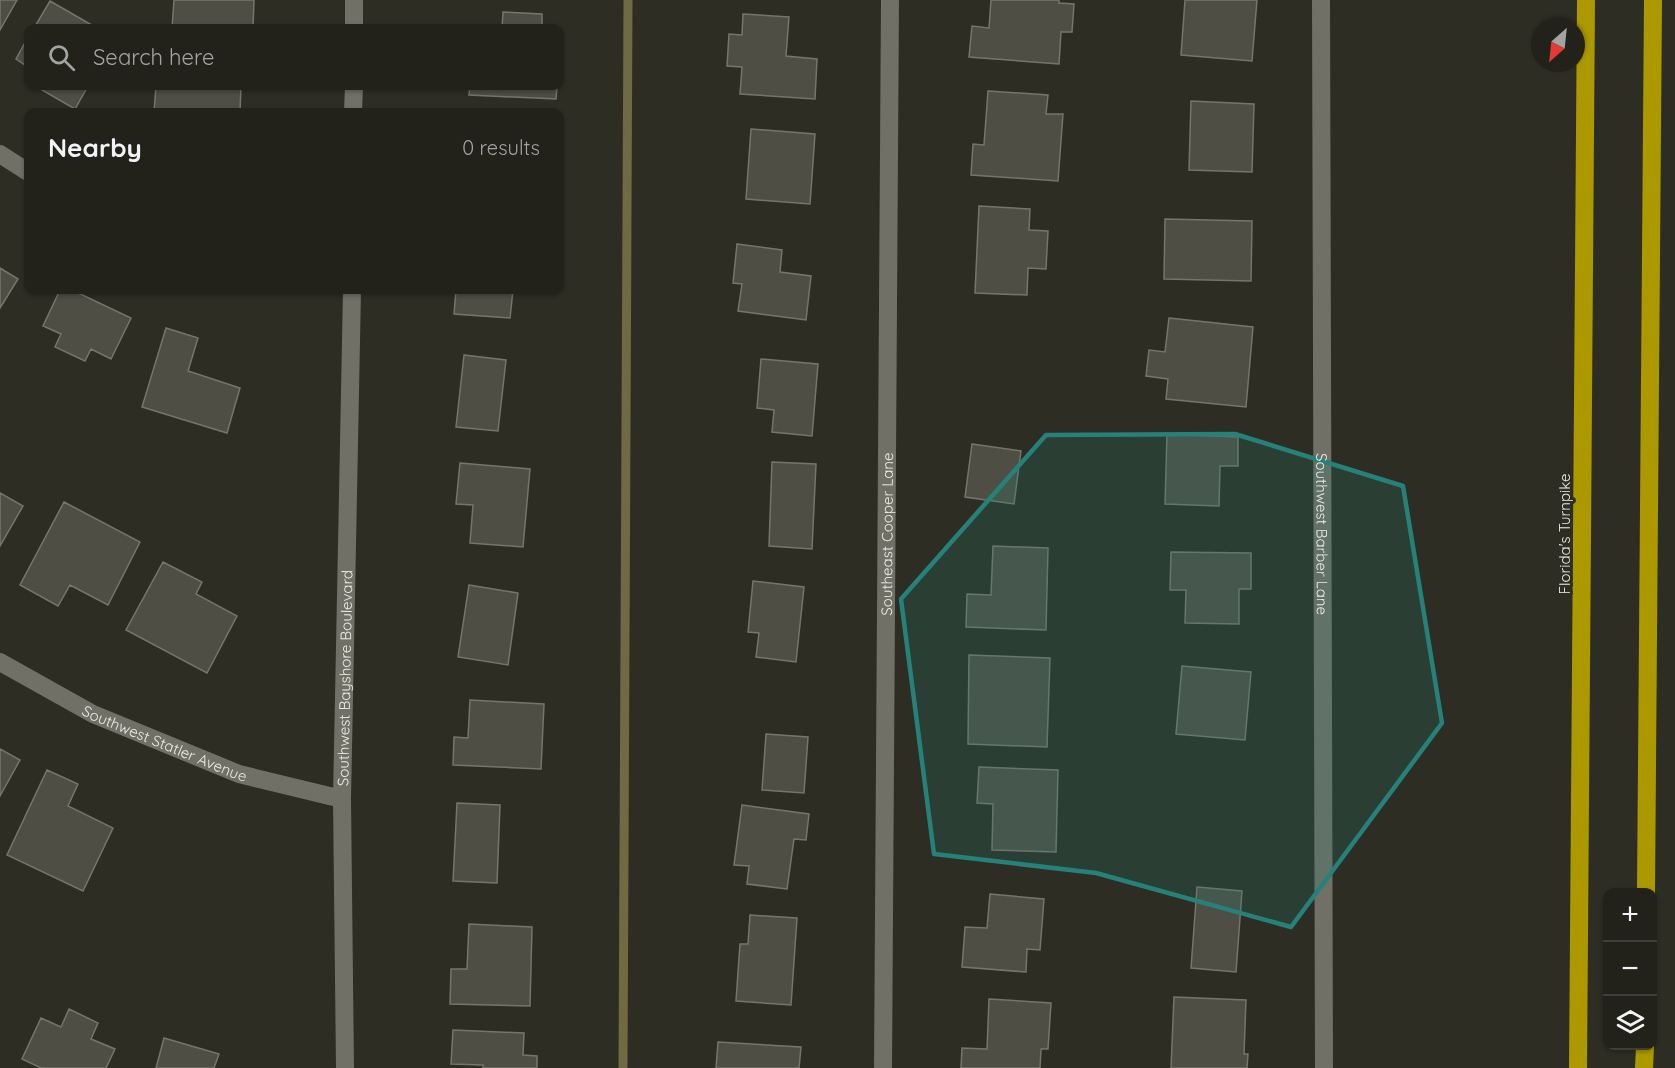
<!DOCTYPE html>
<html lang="en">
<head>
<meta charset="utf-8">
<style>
	:root { --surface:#22221b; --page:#2a2a24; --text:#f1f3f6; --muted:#a2a4a3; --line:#3f3f3a }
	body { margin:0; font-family:Quicksand,sans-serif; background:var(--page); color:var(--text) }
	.controls { position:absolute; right:18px; bottom:18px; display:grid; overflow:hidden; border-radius:12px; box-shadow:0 2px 4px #0004 }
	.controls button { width:54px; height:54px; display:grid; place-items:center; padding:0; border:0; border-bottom:2px solid var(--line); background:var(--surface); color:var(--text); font:30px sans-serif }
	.compass { position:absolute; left:1531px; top:18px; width:54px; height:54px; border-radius:50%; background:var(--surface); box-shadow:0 2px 4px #0004; rotate:207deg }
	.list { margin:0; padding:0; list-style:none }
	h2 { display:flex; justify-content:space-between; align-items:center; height:78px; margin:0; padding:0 24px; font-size:26px }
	h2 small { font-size:20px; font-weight:400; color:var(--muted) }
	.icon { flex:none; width:33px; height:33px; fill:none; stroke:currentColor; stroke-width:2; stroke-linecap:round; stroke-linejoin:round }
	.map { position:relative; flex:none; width:1675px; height:1068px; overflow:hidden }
	.search { position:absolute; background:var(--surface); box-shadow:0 2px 4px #0004; left:24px; top:24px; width:540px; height:66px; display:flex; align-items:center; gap:15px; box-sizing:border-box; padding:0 21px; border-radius:12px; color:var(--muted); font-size:22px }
	.panel { position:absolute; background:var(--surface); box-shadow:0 2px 4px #0004; left:24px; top:108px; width:540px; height:186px; border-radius:12px }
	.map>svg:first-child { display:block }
</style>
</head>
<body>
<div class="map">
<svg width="1675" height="1068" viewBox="0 0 1675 1068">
	<rect width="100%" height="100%" fill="#2e2d24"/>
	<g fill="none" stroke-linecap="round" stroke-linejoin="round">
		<path stroke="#6f6944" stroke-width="9" d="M623,1068L628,0"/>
	</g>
	<path fill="#4f4e44" stroke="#76756b" stroke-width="1.5" d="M0,0H17L0,30Z
		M174,0H254L253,28H172Z
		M991,0H1059V3L1074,4L1072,32H1061L1059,64L969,57L972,26L989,28Z
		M1185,0H1257L1252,61L1181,55Z
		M50,1L97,28H34Z
		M503,12L542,14V28H502Z
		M743,14L789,17L786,56L817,59L815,99L740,94L742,67L727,66L729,34L742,35Z
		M28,37V67L16,59Z
		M35,86H88L75,109Z
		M156,86H241L240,112H154Z
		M470,86H557L556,99L469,95Z
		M988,91L1048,95L1046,114H1063L1058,181L971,175L973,144L984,145Z
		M1191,101L1254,104L1252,172L1189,170Z
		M751,129L815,134L810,204L746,199Z
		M979,206L1030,209L1029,230L1048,231L1046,269L1028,268L1027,295L975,293Z
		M1165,219L1252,221L1251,281L1164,279Z
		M737,244L782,250L780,272L811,276L806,320L738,311L742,284L733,283Z
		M0,268L18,279L0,308Z
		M60,290H72L131,318L111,359L91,349L85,361L55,347L61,334L43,326Z
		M456,290H513L510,318L454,314Z
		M1169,318L1253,327L1246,407L1166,399L1168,379L1146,376L1149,350L1165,352Z
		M166,328L198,338L188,371L240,388L227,433L142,407Z
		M464,355L506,360L498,431L456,427Z
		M761,359L818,364L812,436L772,432L774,410L757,408Z
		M1167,434L1238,437V466H1220L1219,506L1165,504Z
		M972,444L1021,451L1014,504L965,497Z
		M772,462L816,464L812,549L769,546Z
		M460,463L530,469L523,547L470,543L473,505L456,504Z
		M0,493L23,506L0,546Z
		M64,502L140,542L108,605L70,585L58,606L20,585Z
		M993,546L1048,548L1046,630L966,627L967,594L991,595Z
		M1171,552L1251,553V589H1239V624L1185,623L1186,590H1170Z
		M163,562L202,582L196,594L237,616L207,673L126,630Z
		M753,581L804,587L796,662L756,657L759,633L748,632Z
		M469,585L518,593L508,665L458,657Z
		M969,655L1050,658L1047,747L968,744Z
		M1182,666L1251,672L1245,740L1176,734Z
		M470,700L544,704L541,769L453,765L454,737L468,738Z
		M766,734L808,737L804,793L762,790Z
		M0,749L20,760L0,796Z
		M979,767L1058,770L1056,852L992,850L993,804L977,803Z
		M47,770L78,784L68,806L113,828L83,891L7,855Z
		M457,803L500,805L497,883L453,881Z
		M742,805L809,814L806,840L794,839L787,889L747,884L749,866L734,865Z
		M1197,887L1242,891L1236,972L1191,968Z
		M990,894L1044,899L1040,950L1027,949L1026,972L962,967L965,927L987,928Z
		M750,915L797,918L791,1005L736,1001L740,944H748Z
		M469,924L532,927L530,1006L450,1004L451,969H467Z
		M1174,997L1246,1000L1244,1054H1248L1247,1068H1171Z
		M989,999L1051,1003L1048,1049H1041L1040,1068H961L962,1048L987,1049Z
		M69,1009L98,1023L91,1039L115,1049L106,1068H41L22,1059L41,1018L61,1027Z
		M453,1030L524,1033L523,1055L537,1056V1068H483V1065L451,1064Z
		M164,1038L219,1054L214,1068H156Z
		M718,1042L801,1047L799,1068H716Z"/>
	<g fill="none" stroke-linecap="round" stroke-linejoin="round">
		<g stroke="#717066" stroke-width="18">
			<path id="s1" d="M1321,0L1324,1068"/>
			<path d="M0,154L28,172"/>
			<path id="s2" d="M0,662L93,714L239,774L342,799"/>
			<path id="s3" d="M883,1068L890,0"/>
		</g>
		<g stroke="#717066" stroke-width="18">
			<path d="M354,28V0"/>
			<path d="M353,112L354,86"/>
			<path id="s4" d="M345,1068L342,799L352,290"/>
		</g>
		<path stroke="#ac9900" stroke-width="18" d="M1646,892L1653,0
			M1578,1068L1586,0
			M1644,1068L1645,1046"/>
	</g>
	<path fill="#25827a" fill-opacity="0.2" stroke="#25827a" stroke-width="4.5" stroke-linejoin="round" d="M1235,434L1403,486L1442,723L1291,927L1096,873L934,854L901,599L1046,435Z"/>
	<g text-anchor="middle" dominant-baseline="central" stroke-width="6" stroke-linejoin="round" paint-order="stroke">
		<g font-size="15" fill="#ebeae4" stroke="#2e2d24">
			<text stroke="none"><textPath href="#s3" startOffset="534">Southeast Cooper Lane</textPath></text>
			<text stroke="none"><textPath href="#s1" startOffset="534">Southwest Barber Lane</textPath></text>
			<text transform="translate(1564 534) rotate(-90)">Florida's Turnpike</text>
			<text stroke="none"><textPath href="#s4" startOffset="390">Southwest Bayshore Boulevard</textPath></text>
			<text stroke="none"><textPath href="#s2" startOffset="184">Southwest Statler Avenue</textPath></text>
		</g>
	</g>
</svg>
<div class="controls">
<button>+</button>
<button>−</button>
<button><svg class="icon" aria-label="layers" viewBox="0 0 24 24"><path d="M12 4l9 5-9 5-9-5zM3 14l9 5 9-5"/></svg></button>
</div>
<svg class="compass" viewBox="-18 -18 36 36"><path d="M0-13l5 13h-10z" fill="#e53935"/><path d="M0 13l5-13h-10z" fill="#a2a4a3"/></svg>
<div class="search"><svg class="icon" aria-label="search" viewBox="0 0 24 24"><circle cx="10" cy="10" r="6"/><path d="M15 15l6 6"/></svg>Search here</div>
<section class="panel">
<h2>Nearby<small>0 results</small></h2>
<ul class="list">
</ul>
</section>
</div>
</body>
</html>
